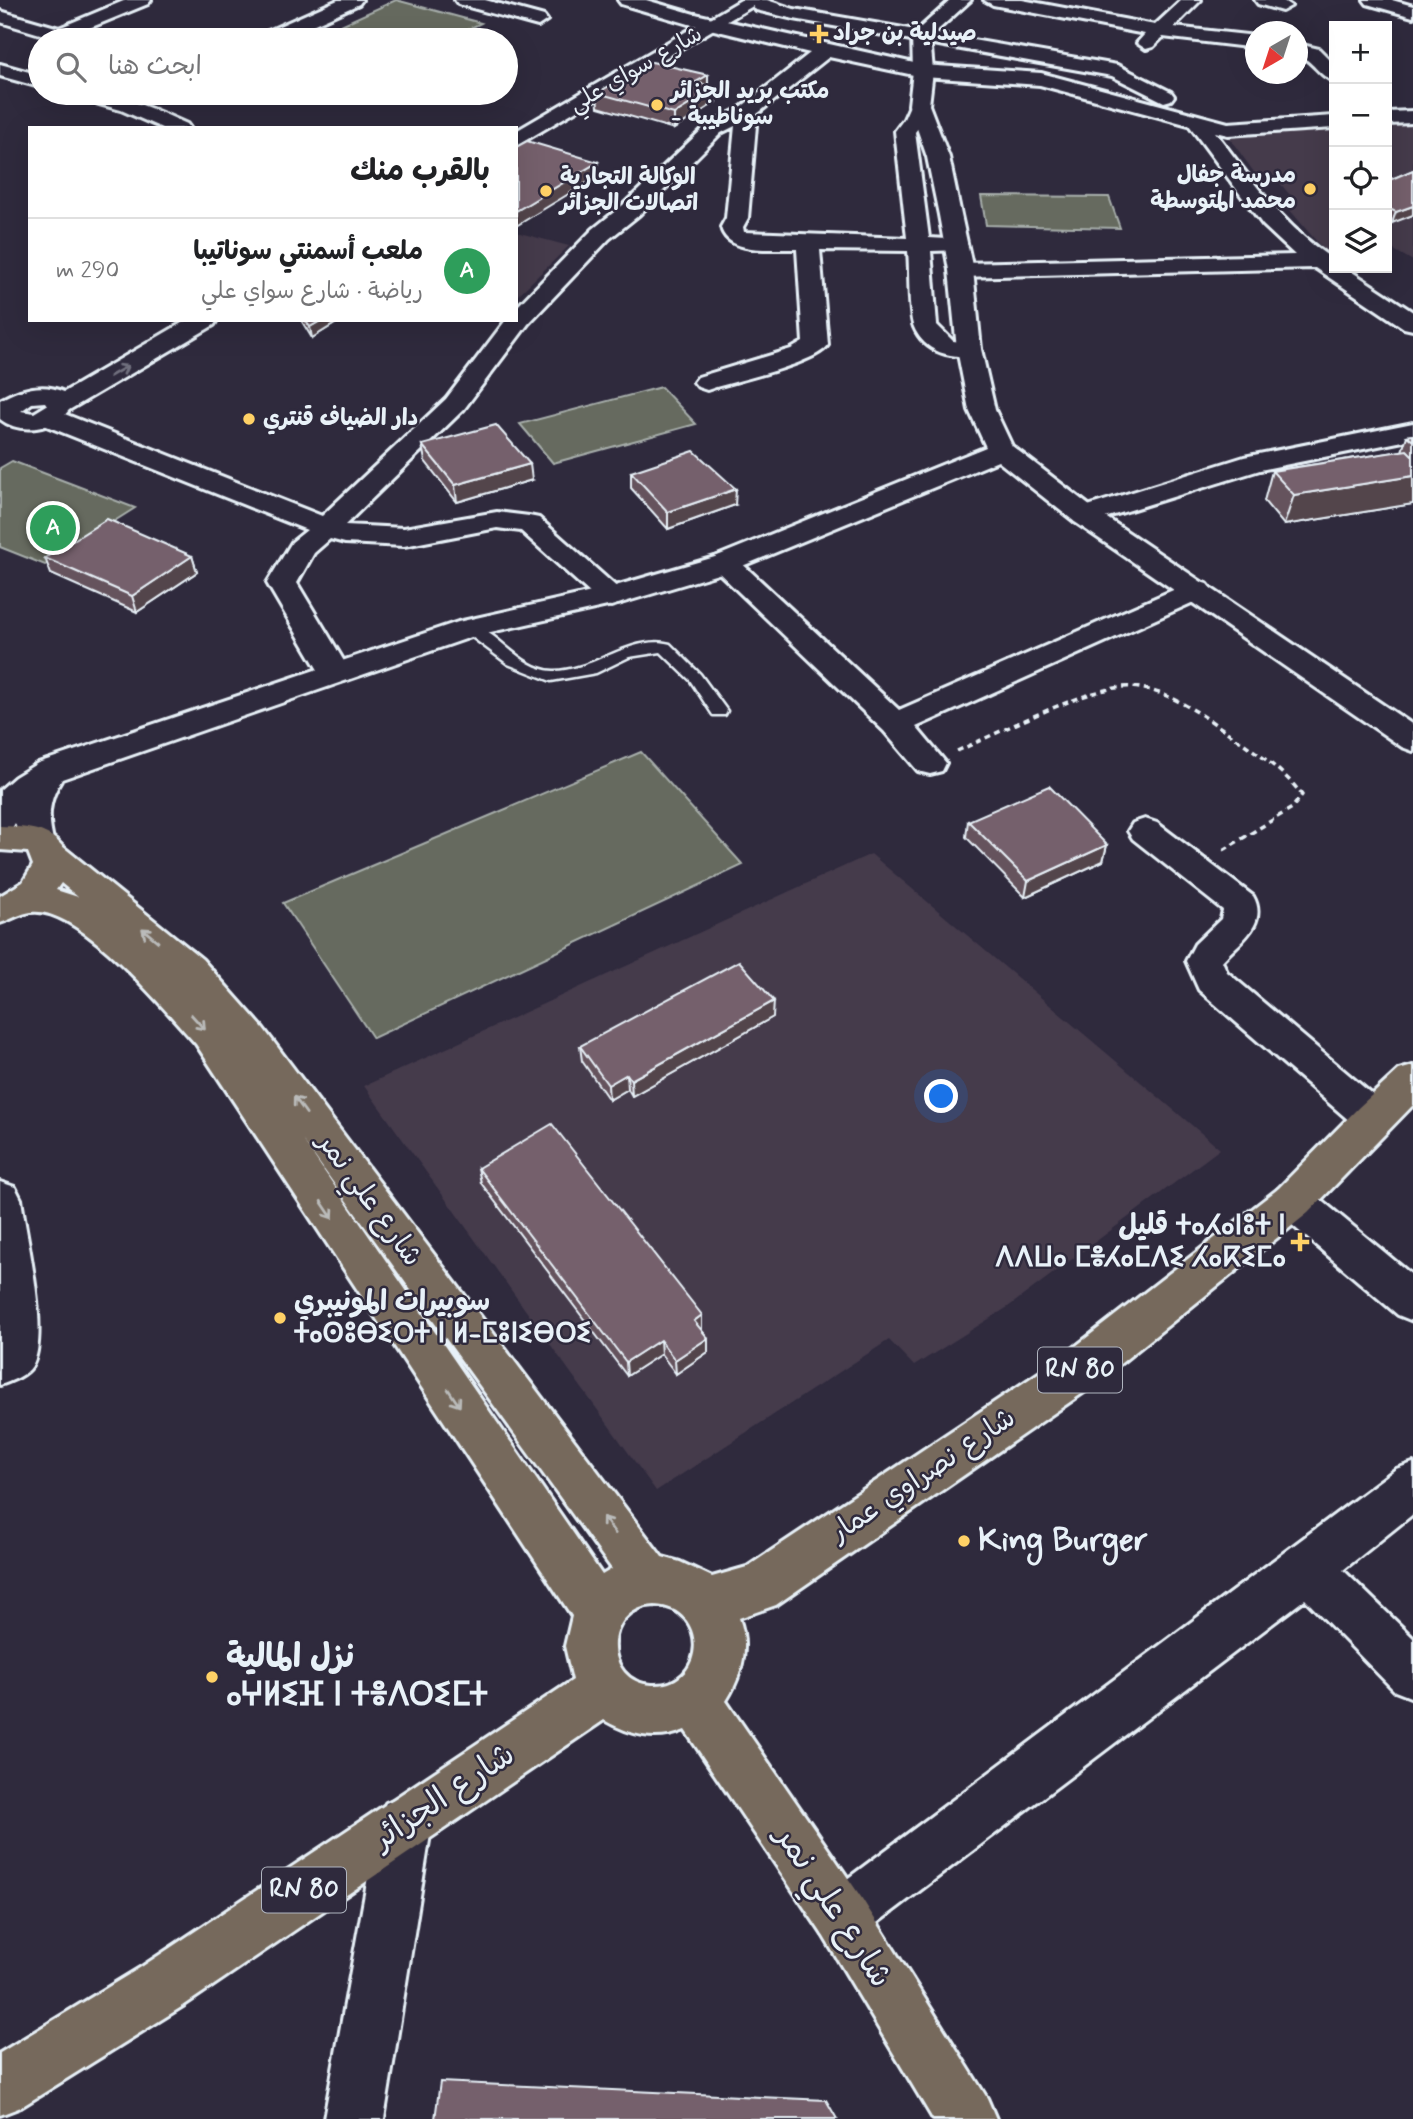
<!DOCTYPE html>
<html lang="ar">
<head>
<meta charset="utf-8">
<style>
	:root { --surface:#fff; --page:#f6f6f6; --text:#202124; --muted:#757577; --line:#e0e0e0; --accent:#b45309 }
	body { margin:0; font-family:Mynerve,"Playpen Sans Arabic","Noto Sans Tifinagh",sans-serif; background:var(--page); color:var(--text); direction:rtl }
	.controls { position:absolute; right:21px; top:21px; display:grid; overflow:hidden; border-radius:0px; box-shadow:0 7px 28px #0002 }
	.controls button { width:63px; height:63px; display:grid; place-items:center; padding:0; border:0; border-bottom:2px solid var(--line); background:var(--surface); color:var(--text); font:35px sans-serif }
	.compass { position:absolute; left:1245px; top:21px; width:63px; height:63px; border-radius:50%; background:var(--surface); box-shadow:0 7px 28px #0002; rotate:219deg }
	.you { position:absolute; left:942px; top:1097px; width:24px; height:24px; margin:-18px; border:5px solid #fff; border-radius:50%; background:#1a73e8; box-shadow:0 0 0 10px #1a73e833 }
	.badge { display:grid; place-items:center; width:46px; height:46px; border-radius:50%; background:var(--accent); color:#fff; font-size:23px; font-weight:700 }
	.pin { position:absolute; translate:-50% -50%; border:4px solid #fff; box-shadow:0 2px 7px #0006 }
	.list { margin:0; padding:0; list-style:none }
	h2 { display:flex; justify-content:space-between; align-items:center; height:91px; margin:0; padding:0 28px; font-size:30px }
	h2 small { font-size:23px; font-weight:400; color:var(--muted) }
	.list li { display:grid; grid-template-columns:46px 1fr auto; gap:21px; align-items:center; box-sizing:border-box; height:105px; padding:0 28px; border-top:2px solid var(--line) }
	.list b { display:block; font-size:26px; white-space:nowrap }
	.list p { margin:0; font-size:23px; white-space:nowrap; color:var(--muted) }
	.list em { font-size:23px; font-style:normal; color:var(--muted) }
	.icon { flex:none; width:38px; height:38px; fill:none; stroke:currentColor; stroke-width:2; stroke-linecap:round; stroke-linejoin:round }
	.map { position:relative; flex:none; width:1413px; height:2119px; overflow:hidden; direction:ltr }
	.search { position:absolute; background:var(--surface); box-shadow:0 7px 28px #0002; left:28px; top:28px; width:490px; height:77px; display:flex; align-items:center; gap:18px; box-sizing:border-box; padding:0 24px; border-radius:38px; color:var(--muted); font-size:26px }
	.panel { position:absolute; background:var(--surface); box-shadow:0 7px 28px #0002; left:28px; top:126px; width:490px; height:196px; border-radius:0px; direction:rtl }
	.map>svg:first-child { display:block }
</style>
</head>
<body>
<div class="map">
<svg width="1413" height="2119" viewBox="0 0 1413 2119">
	<rect width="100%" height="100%" fill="#2f2a3d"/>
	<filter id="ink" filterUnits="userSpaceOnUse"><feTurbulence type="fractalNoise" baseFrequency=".0143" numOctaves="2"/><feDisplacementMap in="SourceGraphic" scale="14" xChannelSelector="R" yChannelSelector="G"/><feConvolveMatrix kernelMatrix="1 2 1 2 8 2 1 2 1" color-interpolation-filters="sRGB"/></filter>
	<g filter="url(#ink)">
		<path fill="#443a4b" d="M1413,125V261L1387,246V126Z
			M1334,130V262L1283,202H1296L1272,174L1256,175L1228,136Z
			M516,232L569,246L516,297Z
			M871,854L1220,1149L1008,1307L914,1366L889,1340L656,1491L364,1086Z"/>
		<path fill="#666b5e" stroke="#a7aeab" stroke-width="2" d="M396,0L481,23L446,40H308Z
			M981,196L1109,197L1120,228L986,225Z
			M661,387L696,424L553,463L520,424Z
			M12,461L135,508L45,565L0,547V468Z
			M641,752L743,865L373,1038L283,903Z"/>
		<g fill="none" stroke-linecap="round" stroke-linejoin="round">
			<defs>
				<path id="lane" d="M469,623C498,631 520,670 554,671C593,671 633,634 670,644L700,674L727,711L725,715H713L690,680L661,652L629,657L596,673L551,681L508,664L464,631L461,628L464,625Z"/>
				<path id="street" d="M126,0H151L148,4L60,40L0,22V11L59,28Z
					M338,0H362L359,4L279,40H255L257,36Z
					M455,0H485L544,16L547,20L538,26L458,4Z
					M748,0H767L794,9L1117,65L1171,92L1174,96L1171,100L1164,102L1112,76L794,19L756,10Z
					M984,0H1022L1155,25L1182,0H1201L1174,27L1256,36V48L1163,37L1153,47L1146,49L1137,43L1145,34L993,5Z
					M1255,0H1282L1291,6L1282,11L1258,4Z
					M1364,0H1392L1413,6V17L1367,4Z
					M695,14L923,65L1041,73L1228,123L1334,116V128L1228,135L1215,132C1254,182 1280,224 1334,260V268H1346L1413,312V330L1404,328L1315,268L961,277L953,275L949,270L953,265L961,263L1295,255L1263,225L1189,125L1040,85L923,77L829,57L757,114L748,218L743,227L744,232L907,238L895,131L904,119L912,101H926L929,105L924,120L915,132L929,238L964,240L967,245L964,250L931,251L937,325L953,341L978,344L981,349L978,354C953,360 925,353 914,327C908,313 910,269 908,251L820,250L828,345C816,363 740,380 716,387L707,390L698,387L694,382L698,377L791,349L803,342L797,249C774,248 727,255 721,227L726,218L735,126L721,133L639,215L609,239L528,324L464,409L345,525L404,528L497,512L529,516L539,518L621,591L626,597L621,603L611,606L601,603L521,531L497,528L404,546L345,543L330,539L314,553L297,583L351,673L346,680L335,683L324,680L267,583L292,542L307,530L39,423L35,417L39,411L48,409L57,411L322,516L446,399L506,320H516V308L593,229L623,205L707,125L740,108L810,53L689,24L686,20Z
					M1298,44L1319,49L1334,64V81C1319,77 1313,59 1298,56Z
					M0,64L40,75V87L0,76Z
					M71,93C114,91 149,107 187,124L190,128H162L121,110L74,97Z
					M1413,111V123L1387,124V112Z
					M1413,423V439L1260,470L1085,524L1075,522L1071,516L1075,510L1244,457Z
					M725,554L735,557L899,710L1187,584L1197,581L1207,584L1212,590L1207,596L916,727L946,763L942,771L930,774L918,771L884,731L715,569L711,563L715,557Z
					M1145,819L1157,823L1253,896C1269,924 1239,942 1222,961L1227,972L1387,1107L1393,1118L1387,1129L1373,1134L1359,1129L1199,990L1186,961L1195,944L1221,919L1223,910L1133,839L1128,831L1133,823Z
					M0,1182L15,1187L21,1199C26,1236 50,1335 32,1366C26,1376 11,1381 0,1385Z
					M1293,1184L1308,1189L1413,1276V1321L1398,1315L1278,1213L1272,1201L1278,1189Z
					M1413,1463V1514L1343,1570L1413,1638V1698L1395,1691L1305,1599L861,1935L842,1944L823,1935L814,1916L823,1897L1396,1469Z
					M405,1795L424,1803L432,1822L384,2119H324L378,1822L386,1803Z"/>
				<path id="secondary" d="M618,0H646L701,16L704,20L702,23L741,0H763L516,146V131L699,24H689L621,4Z
					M951,0H971L930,37L933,71L929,105L949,157L961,215L973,270L981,349L995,410L1012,446L1095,510L1413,725V751L1402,747L1075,522L998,461L735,569L621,603L477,635L62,779C48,801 47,818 54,843L49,851L37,855L25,851L15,823L12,828L0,832V790L15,777L38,763L458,622L605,589L715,557L986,447L969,410L957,349L949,270L939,215L927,157L909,105L913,71L912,35Z
					M187,320H217L214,325L69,410C54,430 20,435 0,419V400C20,389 42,382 64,392ZM45,402L47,405L34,413L21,411L32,403Z"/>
				<path id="primary" d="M0,826C23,827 47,827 62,846L202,959L263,1028L662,1557L680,1562L712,1577L747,1567L1058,1360L1278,1189L1359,1107L1399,1070L1413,1066V1105L1308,1213L1090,1388L776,1605L739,1618C750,1647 742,1675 726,1701L861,1897L987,2098L996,2119H933L823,1935L685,1730C656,1742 630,1735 604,1720L183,2006L21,2107L0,2115V2053L143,1966L573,1680L565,1646L572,1616L196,1044C165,1010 79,905 31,912C21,913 10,920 0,923V896L23,882L33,865L28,852L0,850ZM61,883L78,897L56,890ZM302,1139L612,1569L602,1575ZM655,1605C710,1607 707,1688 652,1685C602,1683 602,1607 655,1605Z"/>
			</defs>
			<use href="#lane" stroke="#e8f1f8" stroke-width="5"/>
			<use href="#street" stroke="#e8f1f8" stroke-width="6"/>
			<use href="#secondary" stroke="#e8f1f8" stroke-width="6"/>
			<use href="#primary" stroke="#e8f1f8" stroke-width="6"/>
			<path stroke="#e8f1f8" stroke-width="3.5" stroke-dasharray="6 4.5" stroke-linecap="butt" d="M957,751C997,734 1094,683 1132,687C1167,690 1196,711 1224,730C1251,749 1282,768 1302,795L1292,808L1222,851"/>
			<use href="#lane" fill="#2f2a3d" fill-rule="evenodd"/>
			<use href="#street" fill="#2f2a3d" fill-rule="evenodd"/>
			<use href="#secondary" fill="#2f2a3d" fill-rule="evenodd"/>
			<use href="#primary" fill="#76695c" fill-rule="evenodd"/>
		</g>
		<path fill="#65535d" stroke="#e8f1f8" stroke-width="2" d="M708,86L716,88V102L674,129L598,107L597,93Z
			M1413,170L1392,223L1387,220V181Z
			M301,320H341L312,338Z
			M1413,435V504L1284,525L1264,501L1272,471L1402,451L1407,436Z
			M422,445L532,480L457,502L425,461Z
			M631,472L735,505L668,529L631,488Z
			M192,556L197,572L137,612L51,574L45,558Z
			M968,821L1107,845L1103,861L1025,897L966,837Z
			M773,1017L632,1096L628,1089L609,1100L582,1061L580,1046Z
			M478,1168L702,1315V1329L701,1330L708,1338V1352L676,1374L661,1354L627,1376L481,1183Z"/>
		<path fill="#52444c" stroke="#e8f1f8" stroke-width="2" d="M708,75V89L696,82Z
			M716,88V102L674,129V114Z
			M598,162V176L516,226V211Z
			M1413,206V215L1392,223L1396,212Z
			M322,320H341L312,338L310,327Z
			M530,464L532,480L457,502L455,485Z
			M1413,476V504L1284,525L1294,495Z
			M736,489L735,505L668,529V512Z
			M192,556L197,572L137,612L132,596Z
			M1107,845L1103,861L1025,897L1028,881Z
			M774,1001L773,1017L632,1096L631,1080Z
			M627,1074L628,1089L609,1100L608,1085Z
			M702,1315V1329L694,1336V1321Z
			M708,1338V1352L676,1374L675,1360Z
			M660,1340L661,1354L627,1376L626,1362Z"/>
		<path fill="#75616c" stroke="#e8f1f8" stroke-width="2" d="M652,62L708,75L696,82L716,88L674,114L597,93Z
			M527,141L598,162L516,211V147Z
			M1413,170V206L1396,212L1387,208V181Z
			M305,320H322L310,327Z
			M496,425L530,464L455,485L422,445Z
			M1413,435V441L1407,436Z
			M1407,450L1413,456V476L1294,495L1272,471Z
			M694,451L736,489L668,512L631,472Z
			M107,519L192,556L132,596L45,558Z
			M1049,786L1107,845L1028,881L968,821Z
			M739,961L774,1001L631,1080L627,1074L608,1085L580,1046Z
			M552,1124L702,1315L694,1321L708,1338L675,1360L660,1340L626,1362L478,1168Z
			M440,2082L826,2100L837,2119H435Z"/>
		<defs><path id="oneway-shaft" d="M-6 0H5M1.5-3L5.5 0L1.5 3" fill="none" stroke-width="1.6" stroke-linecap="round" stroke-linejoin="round" transform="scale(1.75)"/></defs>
		<use stroke="#70707e" href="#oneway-shaft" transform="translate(119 371) rotate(-30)"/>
		<g stroke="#babbba">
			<use href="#oneway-shaft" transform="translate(150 935) rotate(-140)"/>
			<use href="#oneway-shaft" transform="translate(198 1022) rotate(48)"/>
			<use href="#oneway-shaft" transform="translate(300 1105) rotate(-126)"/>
			<use href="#oneway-shaft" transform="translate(327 1210) rotate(56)"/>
			<use href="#oneway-shaft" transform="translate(454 1398) rotate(56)"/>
			<use href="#oneway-shaft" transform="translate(609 1525) rotate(-126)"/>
		</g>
	</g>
	<g fill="#ffd166" stroke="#2f2a3d" stroke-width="2.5">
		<path d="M815.5 23.5h7v7h7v7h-7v7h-7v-7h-7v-7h7z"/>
		<circle cx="657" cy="105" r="7"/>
		<circle cx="1310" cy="189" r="7"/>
		<circle cx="546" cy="191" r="7"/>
		<circle cx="249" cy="419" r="7"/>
		<path d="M1296.5 1231.5h7v7h7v7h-7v7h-7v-7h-7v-7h7z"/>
		<circle cx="280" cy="1318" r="7"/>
		<circle cx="964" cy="1541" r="7"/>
		<circle cx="212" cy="1677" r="7"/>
	</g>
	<g text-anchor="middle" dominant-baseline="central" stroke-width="5" stroke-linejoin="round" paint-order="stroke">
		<g font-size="23" font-weight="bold" fill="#e8f1f8" stroke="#2f2a3d" text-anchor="start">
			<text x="833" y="34">صيدلية بن جراد</text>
			<text x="671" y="92">مكتب بريد الجزائر<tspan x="671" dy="26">- سوناطيبة</tspan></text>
			<text x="1296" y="176" text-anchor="end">مدرسة جفال<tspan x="1296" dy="26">محمد المتوسطة</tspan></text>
			<text x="560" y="178">الوكالة التجارية<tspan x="560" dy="26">اتصالات الجزائر</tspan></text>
			<text x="263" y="419">دار الضياف قنتري</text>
		</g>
		<g font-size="23" fill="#e8f1f8" stroke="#2f2a3d">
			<text transform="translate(636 70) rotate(-30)">شارع سواي علي</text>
		</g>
		<g fill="#2f2a3d" stroke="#b0b5c0" stroke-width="2">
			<rect x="1038" y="1347.5" width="84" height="45" rx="5"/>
			<rect x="262" y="1867.5" width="84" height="45" rx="5"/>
		</g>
		<g font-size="26" font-weight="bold" fill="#e8f1f8">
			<text x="1080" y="1370">RN 80</text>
			<text x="304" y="1890">RN 80</text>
		</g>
		<g font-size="28" fill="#e8f1f8" stroke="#2f2a3d">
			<text transform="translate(369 1200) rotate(54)">شارع علي نمر</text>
			<text transform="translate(923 1476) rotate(-34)">شارع نصراوي عمار</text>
		</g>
		<g font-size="28" font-weight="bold" fill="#e8f1f8" stroke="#2f2a3d" text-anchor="end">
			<text x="1286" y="1226">قليل ⵜⴰⵃⴰⵏⵓⵜ ⵏ<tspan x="1286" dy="32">ⴷⴷⵡⴰ ⵎⴻⵃⴰⵎⴷⵉ ⵃⴰⴽⵉⵎⴰ</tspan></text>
			<text x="294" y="1302" text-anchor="start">سوبيرات المونيبري<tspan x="294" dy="32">ⵜⴰⵙⵓⴱⵉⵔⵜ ⵏ ⵍ-ⵎⵓⵏⵉⴱⵔⵉ</tspan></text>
		</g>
		<g font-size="33" font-weight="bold" fill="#e8f1f8" stroke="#2f2a3d" text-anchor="start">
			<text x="978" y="1541">King Burger</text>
			<text x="226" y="1658">نزل المالية<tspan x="226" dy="38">ⴰⵖⵍⵉⴼ ⵏ ⵜⴻⴷⵔⵉⵎⵜ</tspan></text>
		</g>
		<g font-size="33" fill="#e8f1f8" stroke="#2f2a3d">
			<text transform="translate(444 1797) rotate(-34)">شارع الجزائر</text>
			<text transform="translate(833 1907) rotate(57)">شارع علي نمر</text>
		</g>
	</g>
</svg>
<div class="controls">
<button>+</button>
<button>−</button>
<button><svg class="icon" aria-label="locate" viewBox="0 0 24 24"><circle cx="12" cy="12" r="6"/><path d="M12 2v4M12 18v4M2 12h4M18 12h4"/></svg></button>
<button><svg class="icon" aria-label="layers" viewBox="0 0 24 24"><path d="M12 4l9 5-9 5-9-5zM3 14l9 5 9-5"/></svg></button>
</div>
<svg class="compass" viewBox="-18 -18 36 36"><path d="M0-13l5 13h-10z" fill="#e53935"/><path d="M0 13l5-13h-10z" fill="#757577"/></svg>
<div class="you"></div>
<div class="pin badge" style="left:53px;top:528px;background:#2e9e5b">A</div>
<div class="search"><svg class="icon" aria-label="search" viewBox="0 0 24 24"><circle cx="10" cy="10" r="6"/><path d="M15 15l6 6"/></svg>ابحث هنا</div>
<section class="panel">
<h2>بالقرب منك<small></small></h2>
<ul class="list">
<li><span class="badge" style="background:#2e9e5b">A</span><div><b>ملعب أسمنتي سوناتيبا</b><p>رياضة · شارع سواي علي</p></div><em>290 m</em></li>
</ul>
</section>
</div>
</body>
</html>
